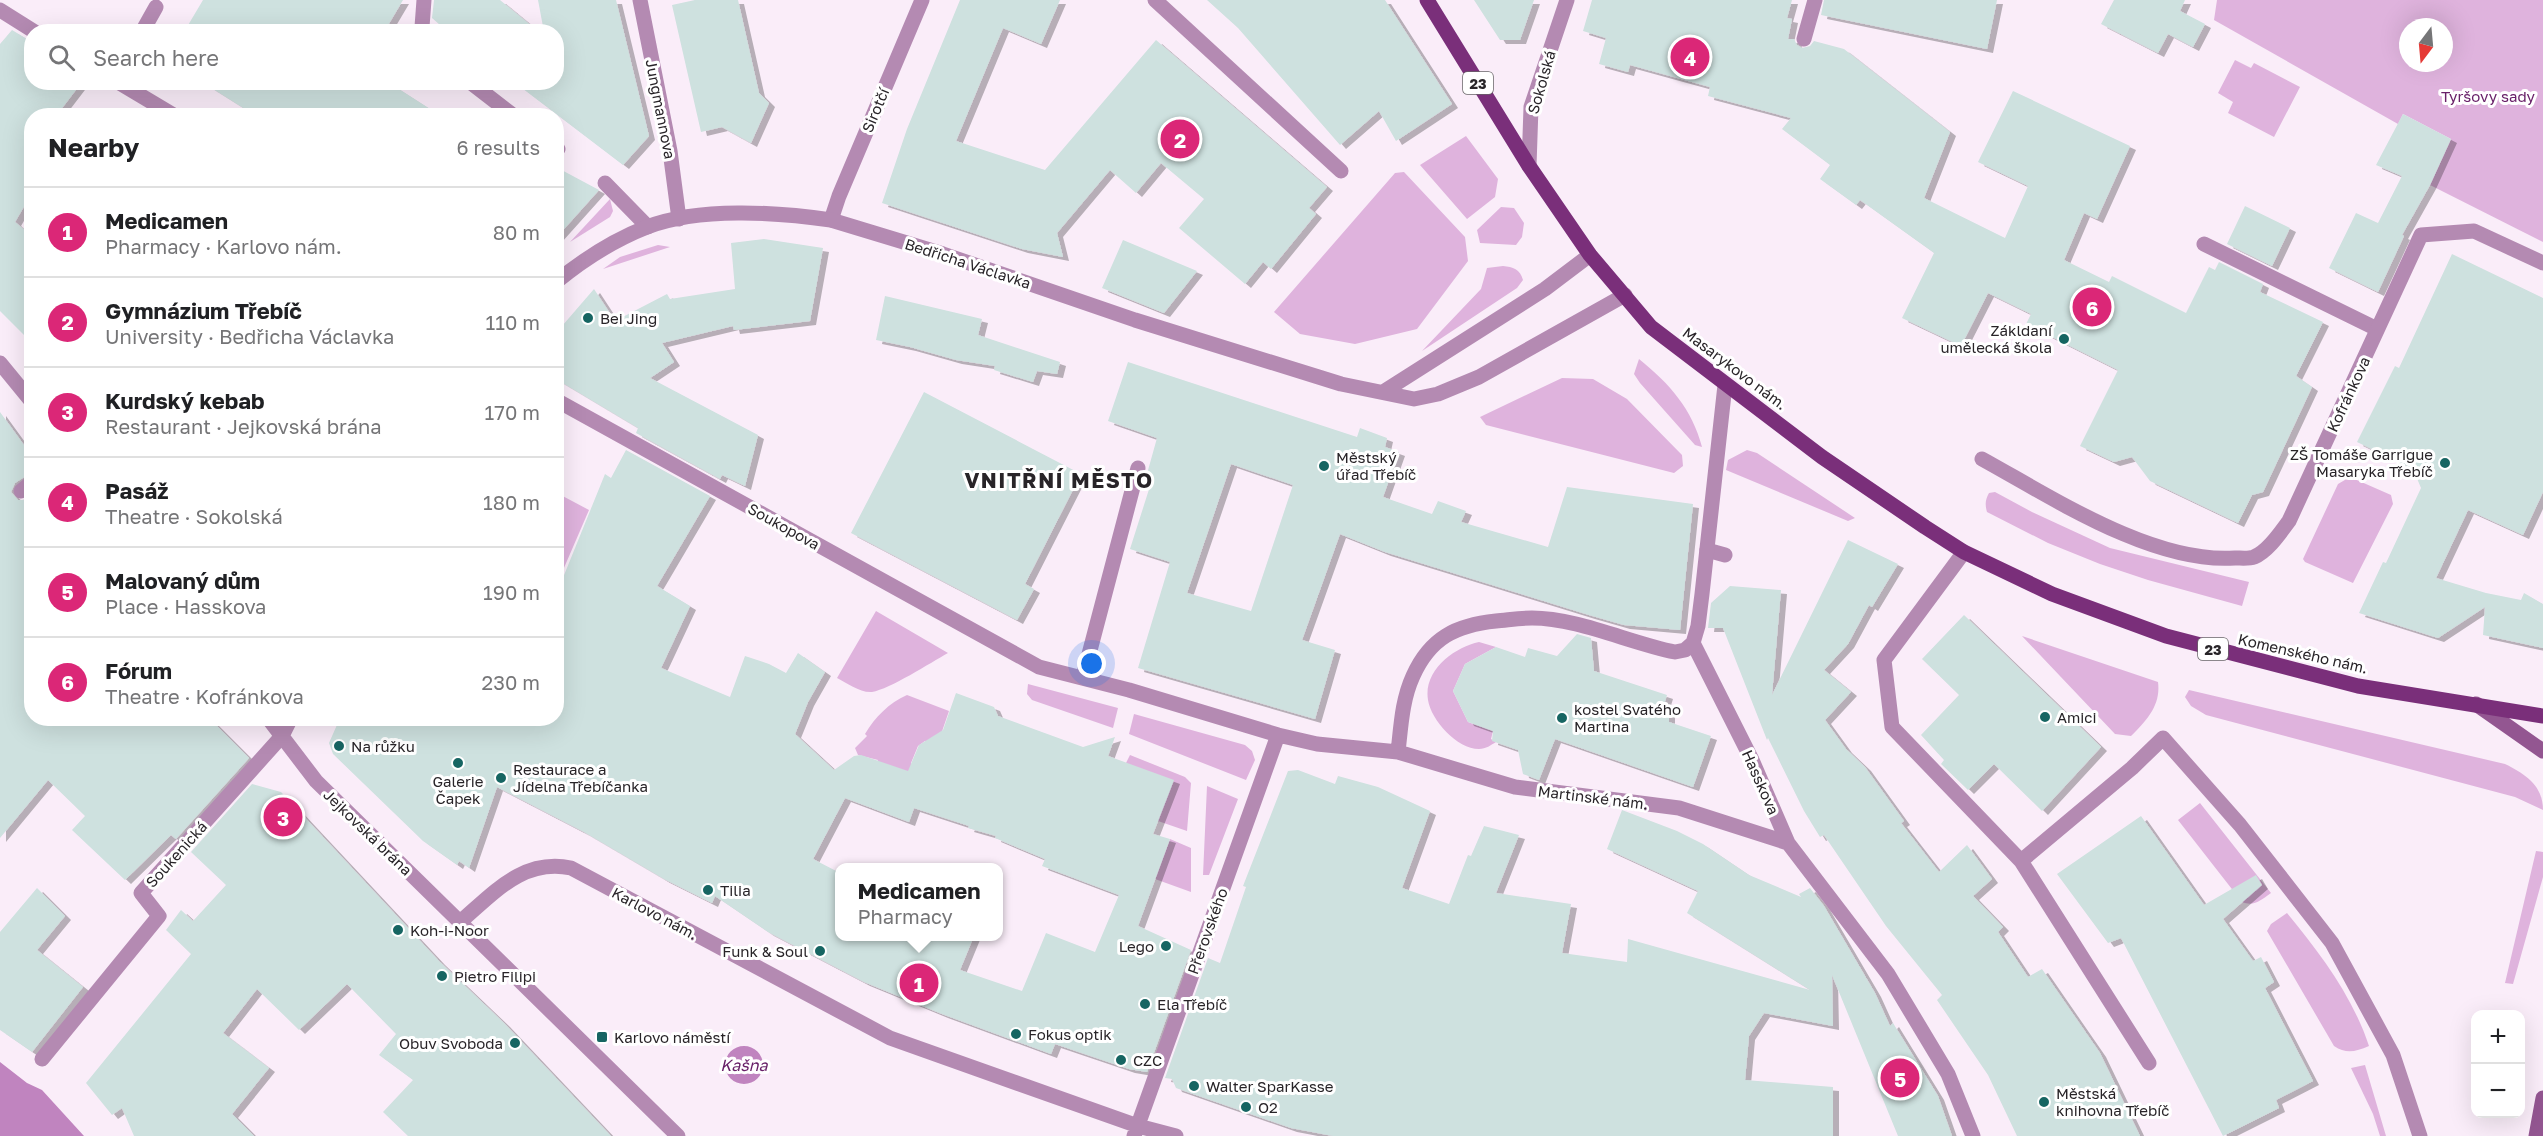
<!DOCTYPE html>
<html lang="en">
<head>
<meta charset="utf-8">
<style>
	:root { --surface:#fff; --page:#f2f2f2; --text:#202124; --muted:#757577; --line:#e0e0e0; --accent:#db2777 }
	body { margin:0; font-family:"Golos Text",sans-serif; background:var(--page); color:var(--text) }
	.controls { position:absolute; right:18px; bottom:18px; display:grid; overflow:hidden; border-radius:12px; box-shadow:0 6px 24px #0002 }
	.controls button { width:54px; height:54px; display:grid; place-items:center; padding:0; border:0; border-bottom:2px solid var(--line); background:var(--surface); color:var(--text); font:30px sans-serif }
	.compass { position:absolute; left:2399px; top:18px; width:54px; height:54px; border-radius:50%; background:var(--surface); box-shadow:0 6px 24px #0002; rotate:196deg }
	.you { position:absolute; left:1092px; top:664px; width:21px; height:21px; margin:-15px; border:4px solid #fff; border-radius:50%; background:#1a73e8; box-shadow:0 0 0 9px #1a73e833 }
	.badge { display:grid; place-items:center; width:39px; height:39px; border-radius:50%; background:var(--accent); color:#fff; font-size:20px; font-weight:700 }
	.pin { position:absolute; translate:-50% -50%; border:3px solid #fff; box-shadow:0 2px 6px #0006 }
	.popup { position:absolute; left:835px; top:863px; width:168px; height:78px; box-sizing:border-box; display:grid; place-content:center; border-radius:12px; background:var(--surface); filter:drop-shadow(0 2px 4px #0005); font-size:20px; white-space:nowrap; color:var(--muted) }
	.popup b { font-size:22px; color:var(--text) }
	.popup::after { content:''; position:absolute; left:50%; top:100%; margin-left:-12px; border:12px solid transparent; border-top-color:var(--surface) }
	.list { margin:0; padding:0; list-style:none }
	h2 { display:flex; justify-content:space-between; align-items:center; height:78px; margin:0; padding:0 24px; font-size:26px }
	h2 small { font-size:20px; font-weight:400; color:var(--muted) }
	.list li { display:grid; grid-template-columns:39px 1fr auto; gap:18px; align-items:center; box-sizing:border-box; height:90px; padding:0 24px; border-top:2px solid var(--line) }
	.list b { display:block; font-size:22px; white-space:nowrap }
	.list p { margin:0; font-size:20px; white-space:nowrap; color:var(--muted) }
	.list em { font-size:20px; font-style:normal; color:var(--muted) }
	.icon { flex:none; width:33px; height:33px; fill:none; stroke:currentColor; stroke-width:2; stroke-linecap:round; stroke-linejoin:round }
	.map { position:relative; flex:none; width:2543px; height:1136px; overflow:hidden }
	.search { position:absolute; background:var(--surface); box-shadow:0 6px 24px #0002; left:24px; top:24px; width:540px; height:66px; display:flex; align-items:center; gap:15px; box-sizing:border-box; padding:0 21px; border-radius:24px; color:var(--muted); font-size:22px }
	.panel { position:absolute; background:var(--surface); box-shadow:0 6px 24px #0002; left:24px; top:108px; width:540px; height:618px; border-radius:24px }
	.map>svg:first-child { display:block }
</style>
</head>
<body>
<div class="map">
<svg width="2543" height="1136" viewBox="0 0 2543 1136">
	<defs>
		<filter id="shadow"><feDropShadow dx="6" dy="4" stdDeviation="0" flood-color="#0004"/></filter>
	</defs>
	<rect width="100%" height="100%" fill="#faedf9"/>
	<path fill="#dfb3dd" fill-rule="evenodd" d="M2217,0H2543V242L2430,185L2451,139L2403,114L2398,124L2214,20ZM2408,27H2444V63H2408Z
		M2235,60L2251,68L2254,63L2300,87L2274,137L2228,113L2233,102L2218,93Z
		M1466,136L1498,179L1495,197L1467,219L1420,165Z
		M1404,172L1465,237L1468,261L1417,329L1355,344L1300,334L1274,312L1395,173Z
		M610,199L613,211L610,217L570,242Z
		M1501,207L1514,208L1524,223L1522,237L1516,245L1480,243L1477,230Z
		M658,245L670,247L603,269L620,257Z
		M1503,266C1513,267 1520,269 1523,280L1517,288L1422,351L1481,289L1487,268Z
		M1639,359C1670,384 1692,409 1702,447L1695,445L1640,383L1634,374Z
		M1562,378L1593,379L1627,399L1682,455L1683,466L1674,473L1486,425L1480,417Z
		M1747,450L1757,453L1855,518L1848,521L1726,470L1728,460Z
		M2350,477L2391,495L2393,504L2353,583L2305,562L2303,559L2338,484Z
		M1995,492L2032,512L2110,548L2249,582L2242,606L2148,580L2100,564L2048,543L1987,512C1985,505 1985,500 1989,493Z
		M557,493L589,510L557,584Z
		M876,611L948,653C930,663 890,689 872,692C860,693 847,683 837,678Z
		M2022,636L2158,682C2161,705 2147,720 2131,736L2115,734Z
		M1479,642L1496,647L1465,664L1453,691L1468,722L1493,731L1491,739L1496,742C1491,745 1486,749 1479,749C1457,749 1431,720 1428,700C1423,670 1455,647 1479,642Z
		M1028,684L1118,708L1113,728L1032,700L1027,694Z
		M2189,690L2505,764C2525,774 2543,785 2543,810L2515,797L2206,715L2191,706L2185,697Z
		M907,695L949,711L936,749L925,741L918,746L911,763L922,788L877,762L878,760L858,755L855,748L867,736L865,734C875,717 889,703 907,695Z
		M1134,714L1245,745L1252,751L1255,760L1246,780L1129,734Z
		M1130,755L1185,777L1191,783L1187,831L1158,821L1126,763Z
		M1207,786L1238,799L1209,875H1203Z
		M2200,803L2271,893C2261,900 2254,907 2242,902L2178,820Z
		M1170,839L1191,848V892L1155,879Z
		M2536,851L2543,852V877L2513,984L2505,983Z
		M2287,913C2320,953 2353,997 2369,1046C2355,1052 2346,1054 2334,1046L2267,931L2271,924Z
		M2365,1065L2386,1136H2380L2373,1114L2351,1068Z"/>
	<path fill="#c084bf" d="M725 1065a19 19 0 1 1 38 0a19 19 0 1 1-38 0Z
		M0,1062L27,1083L42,1090L84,1136H0Z"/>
	<path fill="#cee1df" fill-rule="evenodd" filter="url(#shadow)" d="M203,0H403L384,32H184Z
		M434,0H500L539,32H448L432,18Z
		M538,0H616L649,136L623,165L514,82H556V32H544Z
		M695,0H738L759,93L769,103L751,143L722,127L701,132L672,5Z
		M960,0H1060L1041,44L1003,28L956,141L1045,170L1156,40L1327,187L1309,208L1316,214L1271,269L1263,262L1245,284L1179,228L1204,199L1161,163L1136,193L1110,170L1057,233L1063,257L1022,249L882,203L907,129Z
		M1207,0H1385L1452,104L1396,141L1379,111L1340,145L1238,28Z
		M1474,0H1534L1520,40H1500Z
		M1592,0H1792L1787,18L1792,19L1788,39H1794L1797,45L1802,48L1810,46L1814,41L1844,49L1950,132L1924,198L2005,238L2028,186L1978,162L2013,91L2130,146L2097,219L2084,213L2064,260L2109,282L2112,276L2186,313L2209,267L2215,270L2219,262L2263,284L2260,292L2323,322L2296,376L2312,387L2263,492L2252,495L2238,523L2150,481L2132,457L2114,462L2080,446L2118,370L2026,324L2031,314L1988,293L1961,346L1902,318L1934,253L1860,200L1856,205L1820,179L1830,165L1782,129L1791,118L1708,96L1710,87L1630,65L1628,72L1599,64L1606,38L1583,31Z
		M1824,0H1997L1987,49L1821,15Z
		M2114,0H2185L2180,11L2205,24L2193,47L2168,34L2158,53L2101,24Z
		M12,30L32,42V82H82L56,116H32V193L15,222L32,236V343L0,311V44Z
		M202,82H388L441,116H256Z
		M2403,114L2451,139L2430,185L2402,235L2404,236L2378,292L2329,268L2356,213L2378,223L2402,176L2376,165Z
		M556,167L599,190L556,238Z
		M2245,206L2290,228L2272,266L2227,244Z
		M764,239L823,248L810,321L734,330L733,326L662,343L674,362L650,378L758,435L745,486L722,475L720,479L636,433L638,428L556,379V333L594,289L615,321L667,294L670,299L735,289L731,243Z
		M1123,240L1197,271L1164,313L1102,288Z
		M2452,254L2543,298V492L2523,535L2468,510L2436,578L2486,593L2521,600L2524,593L2543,604V648L2483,635L2485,607L2438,638L2359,613L2383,562L2386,563L2421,488L2413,469L2357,442L2395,366L2399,368Z
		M885,296L982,319L978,335L1060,362L1057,374L1037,371L1033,382L994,370L995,366L956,360L910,347L876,340Z
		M1128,362L1357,437L1360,428L1387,438L1385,447L1399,452L1383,497L1432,514L1438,501L1466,511L1461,522L1548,547L1567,487L1693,504L1680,630L1624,625L1589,615L1385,552L1340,534L1302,640L1335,650L1315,719L1138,668L1170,562L1130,549L1151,483L1145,481L1157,438L1108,421ZM1231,464L1293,485L1251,611L1187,593Z
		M924,392L1081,474L1025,584L1034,589L1017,620L851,533Z
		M0,412L32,456V472L15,483L11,492L18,500H23L32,495V718H209L249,758L176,839L171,835L125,880L72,830L85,816L48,780L0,838Z
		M626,450L710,496L657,586L690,606L661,668L730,697L745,656L769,664L786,673L798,653L825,672L808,702L795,734L834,770L854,756L861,755L908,771L919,745L943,730L956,693L994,707L998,716L1083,747L1115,737L1108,756L1174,780L1153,834L1170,839L1138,926L1191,950L1147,1072L1129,1069L1055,1044L1051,1054L942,1014L864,982L768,932L715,896L712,903L664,879L584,832L497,787L469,868L459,861L457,865L423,841L333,754L329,743L340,718H556V595L605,474L611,478ZM845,798L909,822L914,808L969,826L968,828L996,836L995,838L1045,859L1042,866L1119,895L1095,952L1046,933L1022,991L960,970L974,936H840V873L813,859Z
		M1848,540L1898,564L1872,607L1869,605L1848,644L1824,670L1851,692L1825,720L1846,749L1865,767L1904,821L1901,823L1939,872L1967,845L1992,879L1973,896L2003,927L1998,932L2028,977L2042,969L2053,985L2100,1053L2140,1136H2017L1988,1075L1937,1000L1942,995L1886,926L1824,835L1820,837L1804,811L1768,738L1767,740L1723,628H1708L1711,603L1730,586L1781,590L1772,695Z
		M1964,615L2101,747L2042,811L1994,764L1968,790L1941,764L1944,760L1921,735L1959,695L1922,659Z
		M1577,634L1591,638L1594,671L1667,695L1663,708L1669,712V722L1711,736L1693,787L1555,739L1539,780L1523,774L1518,750L1492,741L1493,731L1468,722L1453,691L1465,664L1496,647L1525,657L1528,648L1557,656Z
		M1298,770L1335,784L1338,776L1378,787L1430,811L1402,888L1449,904L1468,855L1471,856L1484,826L1519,835L1496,893L1571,904L1562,953L1627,962L1628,939L1810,990L1687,913L1698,891L1607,849L1622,810L1677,831L1703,844L1749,875L1801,897L1799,894L1810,888L1824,906L1875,993L1890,1026L1893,1023L1938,1096L1952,1136H1898L1832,975L1833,1026L1764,1013L1749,1036L1745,1080L1833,1087V1136H1333L1291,1128L1176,1088L1172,1079L1165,1078L1208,958L1220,963L1246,887L1243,886L1288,771Z
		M252,784L281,792L439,961L504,1023L611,1136H408L383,1112L413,1080L379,1055L396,1034L347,984L299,1030L257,989L223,1033L269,1068L232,1114L254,1136H134L122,1108L112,1115L86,1083L191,954L166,930L181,910L193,921L226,885L191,852Z
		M2141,816L2204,905L2256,875L2262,885L2223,919L2253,961L2261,957L2274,982L2265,988L2313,1081L2276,1100L2279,1108L2223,1136L2121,938L2108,943L2057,874Z
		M37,888L65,916L37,950L83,987L32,1052L0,1030V932Z"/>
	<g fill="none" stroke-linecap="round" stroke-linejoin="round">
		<path stroke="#b48ab2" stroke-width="15" d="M1155,0L1341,171
			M142,32L156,7
			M423,32L422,27L424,0
			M1804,39L1815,0
			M470,82L514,116
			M556,148L558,149
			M605,183L648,227
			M2204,244L2377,329
			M21,491L32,482
			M1707,550L1725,555
			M1964,552L1884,660L1892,727L2021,861L2132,768L2163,738L2240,825L2332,943L2393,1055L2420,1136
			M1083,677L1138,468
			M2021,861L2149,1063"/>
		<path stroke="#b48ab2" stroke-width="15" d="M640,0L670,151L679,219
			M0,10L35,32
			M118,82L175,116
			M1529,166L1531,107L1567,0
			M831,220L839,196L922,0
			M1725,385L1702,594L1698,626L1693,643L1752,760L1788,843L1888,974L1948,1074L1973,1136
			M556,400L1039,667L1129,690L1278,735L1317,744L1398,752C1401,726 1402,700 1413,676C1430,638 1456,625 1496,621C1508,620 1520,618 1532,618C1577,618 1630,643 1675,652L1685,650L1693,643
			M1982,459C2053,498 2153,564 2235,558C2241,558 2249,559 2254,557C2268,551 2280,533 2289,521L2421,235L2474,231L2543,263
			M1398,752L1515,787L1679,808L1788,843
			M460,922C494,893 523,858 571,868L890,1038L1138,1126L1176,1136
			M42,1059L159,916L141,893L282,736
			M1134,1136L1278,735"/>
		<path stroke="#b48ab2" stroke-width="15" d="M556,282C584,259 614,240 647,227C699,207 777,212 831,220L943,254L1135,320L1341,384L1414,399L1438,394L1479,377L1625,295
			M0,363L32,402
			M1383,392L1545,289L1590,255
			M268,718L316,781L678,1136
			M282,736L291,718"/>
		<path stroke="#935691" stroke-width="15" d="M2476,704L2543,751
			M2536,1136L2543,1098"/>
		<path stroke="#7a2f7a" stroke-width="15" d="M1427,0L1529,166L1590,255L1651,327L1822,457L1925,527L1964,552L2052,594L2166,636L2358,686L2543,716"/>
	</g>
	<g fill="#166562" stroke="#fff" stroke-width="2">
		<circle cx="588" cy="318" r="6"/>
		<circle cx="2064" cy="339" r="6"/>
		<circle cx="2445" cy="463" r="6"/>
		<circle cx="1324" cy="466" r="6"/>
		<circle cx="2045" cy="717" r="6"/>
		<circle cx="1562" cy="718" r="6"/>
		<circle cx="339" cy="746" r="6"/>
		<circle cx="458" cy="763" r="6"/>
		<circle cx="501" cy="778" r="6"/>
		<circle cx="708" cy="890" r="6"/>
		<circle cx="398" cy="930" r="6"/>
		<circle cx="1166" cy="946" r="6"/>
		<circle cx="820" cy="951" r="6"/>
		<circle cx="442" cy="976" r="6"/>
		<circle cx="1145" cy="1004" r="6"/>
		<circle cx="1016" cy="1034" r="6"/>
		<rect x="596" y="1031" width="12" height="12" rx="3"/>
		<circle cx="515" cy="1043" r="6"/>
		<circle cx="1121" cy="1060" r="6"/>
		<circle cx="1194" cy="1086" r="6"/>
		<circle cx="2044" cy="1102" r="6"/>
		<circle cx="1246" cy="1107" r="6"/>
	</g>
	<g text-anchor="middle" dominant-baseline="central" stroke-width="6" stroke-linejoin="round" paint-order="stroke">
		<g fill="#fff" stroke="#686668" stroke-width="1.5">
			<rect x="1463" y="72" width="30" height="22" rx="4.5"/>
			<rect x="2198" y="638" width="30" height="22" rx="4.5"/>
		</g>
		<g font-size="14" font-weight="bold" fill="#282428">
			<text x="1478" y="83">23</text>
			<text x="2213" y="649">23</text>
		</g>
		<g font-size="15" fill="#282428" stroke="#fff">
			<text transform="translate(1541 82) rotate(-74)">Sokolská</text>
			<text transform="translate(661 109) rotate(79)">Jungmannova</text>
			<text transform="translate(875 110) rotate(-67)">Sirotčí</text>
			<text transform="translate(968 263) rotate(18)">Bedřicha Václavka</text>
			<text transform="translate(1735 368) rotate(37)">Masarykovo nám.</text>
			<text transform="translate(2348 394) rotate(-65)">Kofránkova</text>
			<text transform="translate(784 526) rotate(29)">Soukopova</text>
			<text transform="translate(2303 653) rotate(13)">Komenského nám.</text>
			<text transform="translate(1761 782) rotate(66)">Hasskova</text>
			<text transform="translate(1593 797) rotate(7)">Martinské nám.</text>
			<text transform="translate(368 832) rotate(44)">Jejkovská brána</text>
			<text transform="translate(176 854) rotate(-48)">Soukenická</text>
			<text transform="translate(655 913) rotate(28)">Karlovo nám.</text>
			<text transform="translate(1207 931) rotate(-70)">Přerovského</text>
		</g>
		<g font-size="15" fill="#692169" stroke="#fff">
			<text x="2488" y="96">Tyršovy sady</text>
		</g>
		<g font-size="15" fill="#282428" stroke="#fff" text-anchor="start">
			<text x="600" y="318">Bei Jing</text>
			<text x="2052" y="330" text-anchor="end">Zákldaní<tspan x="2052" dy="17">umělecká škola</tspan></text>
			<text x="2433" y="454" text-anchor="end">ZŠ Tomáše Garrigue<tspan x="2433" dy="17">Masaryka Třebíč</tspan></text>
			<text x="1336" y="457">Městský<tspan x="1336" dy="17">úřad Třebíč</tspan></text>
			<text x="1574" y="709">kostel Svatého<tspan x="1574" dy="17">Martina</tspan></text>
			<text x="2057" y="717">Amici</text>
			<text x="351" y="746">Na růžku</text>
			<text x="513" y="769">Restaurace a<tspan x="513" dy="17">Jídelna Třebíčanka</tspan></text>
			<text x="458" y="781" text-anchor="middle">Galerie<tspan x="458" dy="17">Čapek</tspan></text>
			<text x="720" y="890">Tilia</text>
			<text x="410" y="930">Koh-i-Noor</text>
			<text x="1154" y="946" text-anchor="end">Lego</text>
			<text x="808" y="951" text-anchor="end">Funk &amp; Soul</text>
			<text x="454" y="976">Pietro Filipi</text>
			<text x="1157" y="1004">Ela Třebíč</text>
			<text x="1028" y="1034">Fokus optik</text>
			<text x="614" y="1037">Karlovo náměstí</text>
			<text x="503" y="1043" text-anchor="end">Obuv Svoboda</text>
			<text x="1133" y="1060">CZC</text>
			<text x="1206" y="1086">Walter SparKasse</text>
			<text x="2056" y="1093">Městská<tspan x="2056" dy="17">knihovna Třebíč</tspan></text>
			<text x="1258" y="1107">O2</text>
		</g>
		<g font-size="16" font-style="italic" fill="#661e66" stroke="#fff">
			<text x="744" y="1065">Kašna</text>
		</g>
		<g font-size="21" font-weight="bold" letter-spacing="1.5" fill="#282428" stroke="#fff">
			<text x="1059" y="480">VNITŘNÍ MĚSTO</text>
		</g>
	</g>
</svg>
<div class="controls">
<button>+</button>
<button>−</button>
</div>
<svg class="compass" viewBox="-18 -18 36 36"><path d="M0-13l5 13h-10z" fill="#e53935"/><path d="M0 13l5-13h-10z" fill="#757577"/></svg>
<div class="you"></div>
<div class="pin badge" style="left:919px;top:983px">1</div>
<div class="popup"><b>Medicamen</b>Pharmacy</div>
<div class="pin badge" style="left:1180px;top:139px">2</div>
<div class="pin badge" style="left:283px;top:817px">3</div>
<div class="pin badge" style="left:1690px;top:57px">4</div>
<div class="pin badge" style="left:1900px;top:1078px">5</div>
<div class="pin badge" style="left:2092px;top:307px">6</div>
<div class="search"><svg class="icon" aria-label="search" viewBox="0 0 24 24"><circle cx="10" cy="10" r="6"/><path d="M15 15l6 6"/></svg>Search here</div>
<section class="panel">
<h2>Nearby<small>6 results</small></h2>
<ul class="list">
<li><span class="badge">1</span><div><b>Medicamen</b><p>Pharmacy · Karlovo nám.</p></div><em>80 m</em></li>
<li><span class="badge">2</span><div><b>Gymnázium Třebíč</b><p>University · Bedřicha Václavka</p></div><em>110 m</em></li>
<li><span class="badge">3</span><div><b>Kurdský kebab</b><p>Restaurant · Jejkovská brána</p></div><em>170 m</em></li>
<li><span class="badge">4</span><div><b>Pasáž</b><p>Theatre · Sokolská</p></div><em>180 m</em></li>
<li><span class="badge">5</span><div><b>Malovaný dům</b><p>Place · Hasskova</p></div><em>190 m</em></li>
<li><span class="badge">6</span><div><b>Fórum</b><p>Theatre · Kofránkova</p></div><em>230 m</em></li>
</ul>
</section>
</div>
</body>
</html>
